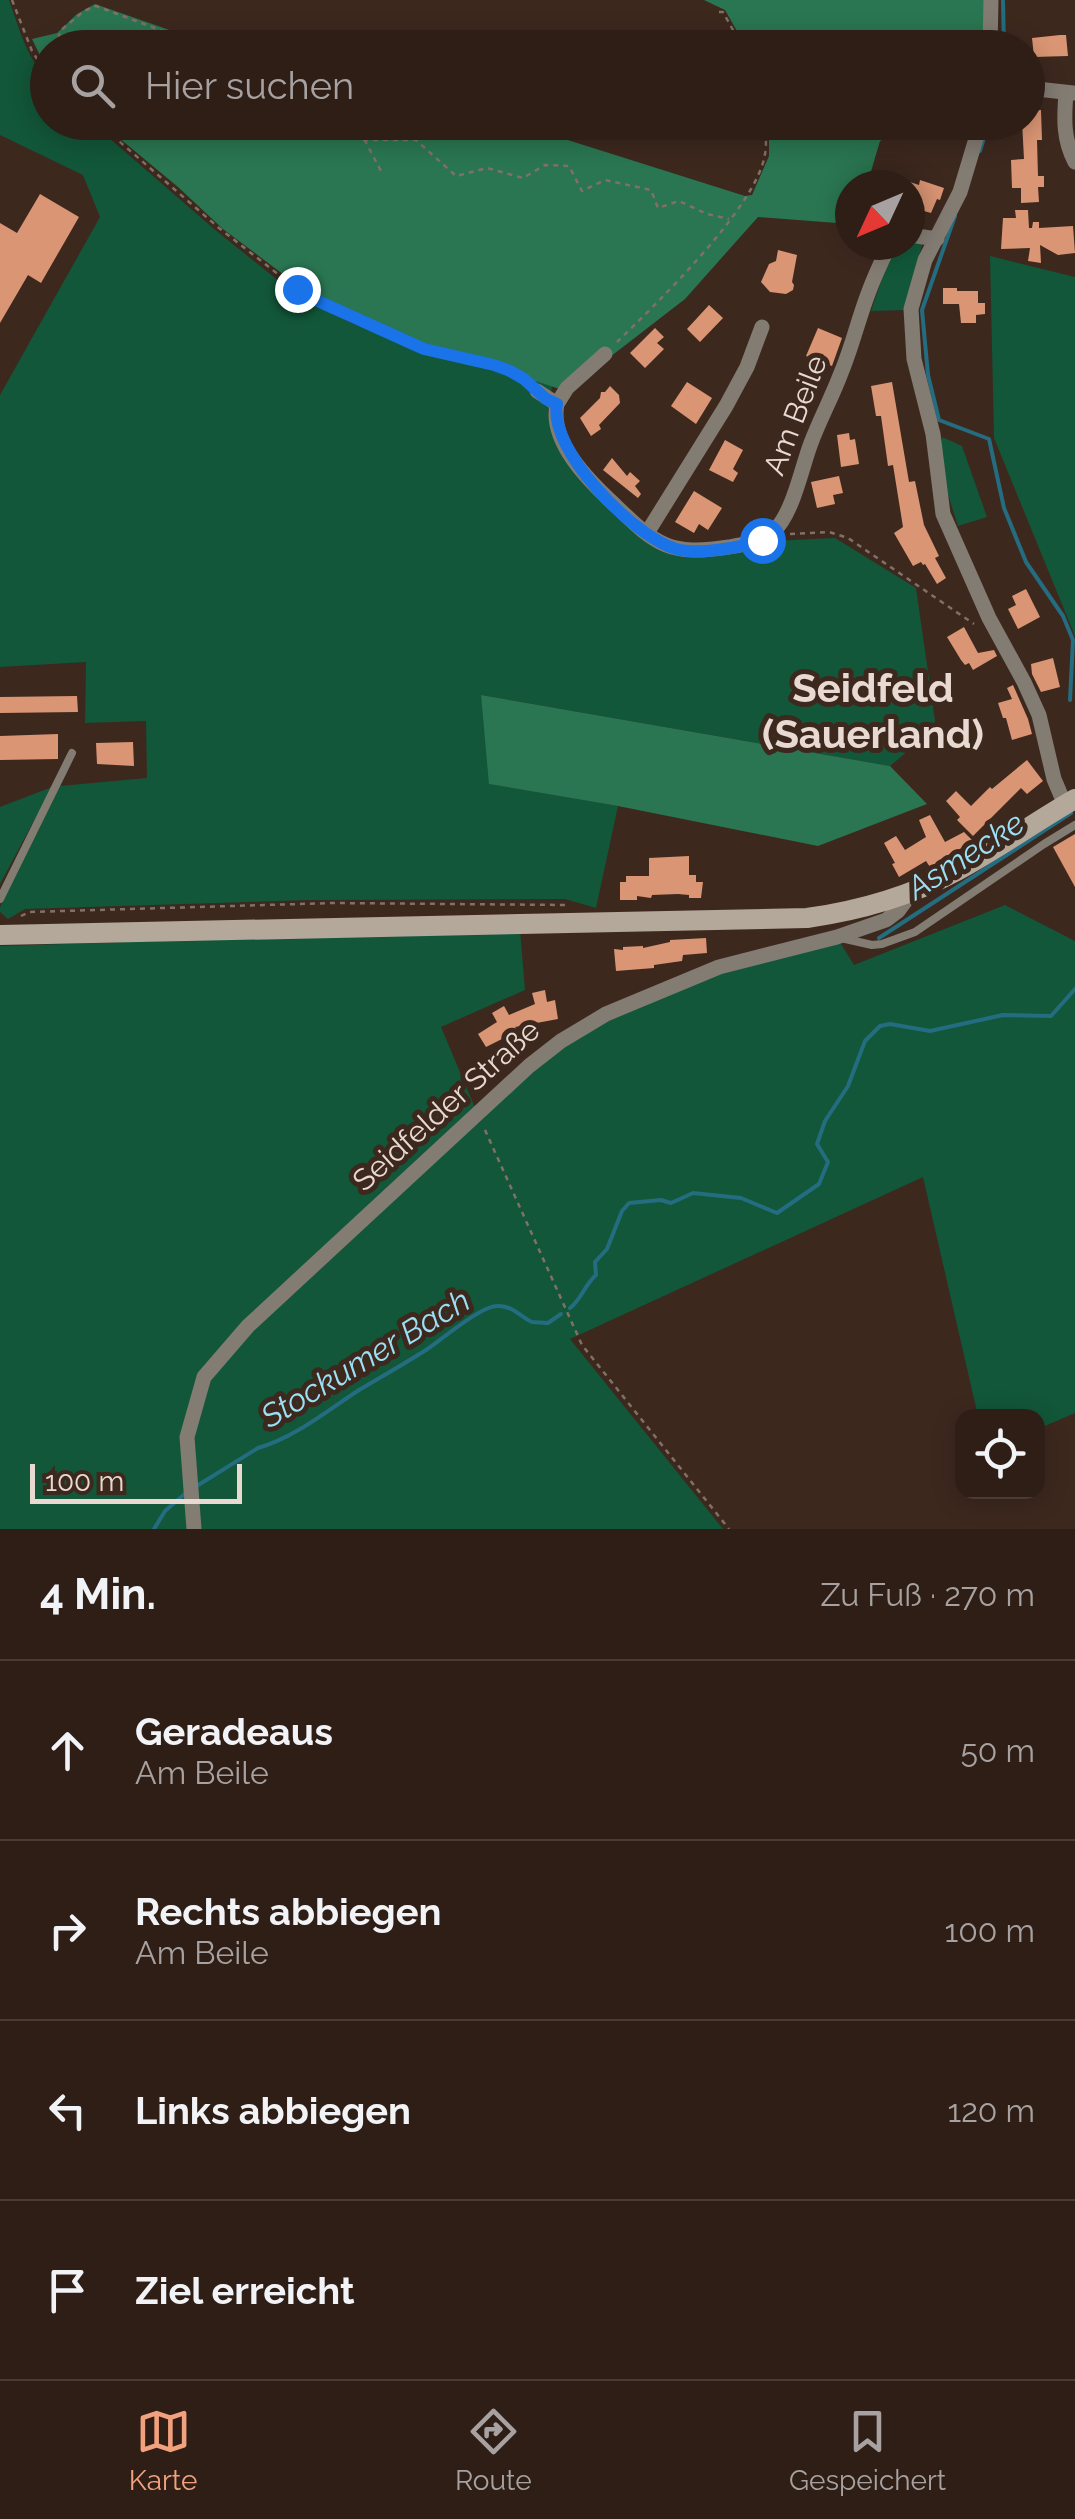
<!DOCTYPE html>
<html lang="de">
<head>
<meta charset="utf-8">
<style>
	:root { --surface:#2e1e16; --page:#3a2b23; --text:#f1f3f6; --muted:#a7a2a1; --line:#493c35; --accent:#f2a17e }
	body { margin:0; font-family:Raleway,sans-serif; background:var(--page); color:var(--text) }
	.controls { position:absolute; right:30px; bottom:30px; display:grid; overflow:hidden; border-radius:20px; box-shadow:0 5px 25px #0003 }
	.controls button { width:90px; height:90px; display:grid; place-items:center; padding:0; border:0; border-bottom:2px solid var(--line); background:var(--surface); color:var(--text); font:50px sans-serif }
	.compass { position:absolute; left:835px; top:170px; width:90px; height:90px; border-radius:50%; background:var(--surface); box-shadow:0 5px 25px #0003; rotate:226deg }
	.scale { position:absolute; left:30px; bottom:25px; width:212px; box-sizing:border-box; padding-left:10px; border:5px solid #e8dad3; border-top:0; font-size:28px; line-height:35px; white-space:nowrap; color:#e8dad3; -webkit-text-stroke:8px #3d281e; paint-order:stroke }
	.stop { position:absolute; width:30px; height:30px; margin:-22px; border:8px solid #1a73e8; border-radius:50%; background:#fff }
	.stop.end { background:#1a73e8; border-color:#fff; box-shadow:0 2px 10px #0008 }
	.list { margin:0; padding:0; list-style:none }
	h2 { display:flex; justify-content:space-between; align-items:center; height:130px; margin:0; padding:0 40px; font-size:42px }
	h2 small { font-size:32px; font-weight:400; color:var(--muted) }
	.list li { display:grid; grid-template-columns:65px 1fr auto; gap:30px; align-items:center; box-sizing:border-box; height:180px; padding:0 40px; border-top:2px solid var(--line) }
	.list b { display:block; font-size:38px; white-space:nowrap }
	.list p { margin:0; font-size:32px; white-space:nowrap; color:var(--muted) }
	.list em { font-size:32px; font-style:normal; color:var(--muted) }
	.icon { flex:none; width:55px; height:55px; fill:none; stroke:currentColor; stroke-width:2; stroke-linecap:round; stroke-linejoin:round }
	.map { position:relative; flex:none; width:1075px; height:1529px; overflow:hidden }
	.search { position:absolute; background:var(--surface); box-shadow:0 5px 25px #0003; left:30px; right:30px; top:30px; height:110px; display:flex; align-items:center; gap:25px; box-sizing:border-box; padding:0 35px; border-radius:55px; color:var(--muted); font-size:38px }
	.sheet { height:850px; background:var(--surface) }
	nav { display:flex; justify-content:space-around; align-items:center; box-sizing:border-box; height:140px; border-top:2px solid var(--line); background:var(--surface); font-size:28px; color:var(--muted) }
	nav a { display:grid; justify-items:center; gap:5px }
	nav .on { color:var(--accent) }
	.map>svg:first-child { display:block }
</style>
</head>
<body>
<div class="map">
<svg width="1075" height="1529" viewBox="0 0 1075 1529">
	<rect width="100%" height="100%" fill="#3d281e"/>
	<path fill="#125739" d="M0,0H9C21,33 24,51 47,80L48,122L92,123L214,229L295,294L349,322L420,351L495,368L552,386L548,412L554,434L670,552L700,557L771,541L835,538L916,588L936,728L890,766L481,695L490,784L618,806L596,908L565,899L307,900L25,909L8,919L0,912V907L60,786L147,778L146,721L85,723L86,662L0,667V395L100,217L83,175L0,135Z
		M910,241L923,242L904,310L871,311L886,267L898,245H910Z
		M990,256L1075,277V636L994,438Z
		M942,437L962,446L987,517L958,526L939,466Z
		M52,787L0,884V807Z
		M1005,905L1075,941V1413L1038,1429V1416H978L923,1177L570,1339L723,1529H0V946L520,930L525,990L441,1027L476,1110L533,1071L591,1025L707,975L838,939L854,965Z"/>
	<path fill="#2a7652" d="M704,0H987L988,47H746L725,10Z
		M95,4L218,47L48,48L47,70L32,39L57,33L77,14Z
		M101,123H514L745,196L752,195L769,156V123H917L880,141L867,185H850V224L758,217L685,299L566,391L495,368L487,362L416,344L300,287L223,229L178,187Z
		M481,695L890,766L927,804L818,846L618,806L489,784Z"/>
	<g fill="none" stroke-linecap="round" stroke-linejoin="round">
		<path stroke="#246c80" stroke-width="4" d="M1003,1L1004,48
			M980,151L989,122
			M955,216L922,310L928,375L939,420L989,439L1004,508L1026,562L1063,616L1073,640L1070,700
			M879,938L1071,813
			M570,1308C582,1299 583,1287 596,1275L595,1262L607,1249L622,1211L629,1203L661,1200L671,1203L693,1193L741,1198L777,1213L819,1184L828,1162L817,1144L825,1121L848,1086L865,1041L880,1026L890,1024L930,1031L1003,1015L1051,1016L1075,989
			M195,1487L258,1448C294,1438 328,1410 359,1390C381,1377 404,1364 426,1350C441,1340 481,1306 497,1306C512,1305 521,1317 532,1322C533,1322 547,1323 548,1323L561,1314
			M154,1529L165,1511L187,1492"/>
	</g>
	<path fill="#da9574" d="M1060,35H1066L1068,56L1034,57L1032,38Z
		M1041,110L1042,140H1037L1038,176H1044V187H1038L1039,202L1021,203V188H1012L1011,160L1024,159L1022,122H1028V111Z
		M920,180L944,188L940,200L937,199L931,213L913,208L915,200L910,198V182L919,185Z
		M40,194L79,217L41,283L28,275L0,323V223L17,233Z
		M1015,210H1028L1029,228H1032L1033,222H1039V228L1073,226L1075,253L1058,255L1040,245L1041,263L1028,261L1030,248L1001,249L1003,218H1016Z
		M778,250L797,255L792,282L794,285L793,290L786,294L770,292L761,282L769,264L776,261Z
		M943,288H957V291H978V303H985V314L976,315V323H961L959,304H943Z
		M709,305L723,318L700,342L687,329Z
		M655,328L664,337L657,343L664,349L645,368L630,353Z
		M818,328L842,338L832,366L822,362L821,372L814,378L806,369L817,360L806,356Z
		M687,382L712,398L696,424L671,406Z
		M892,382L909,482L915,481L924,525L939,556L935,558L946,578L937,584L925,564L923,565L921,562L913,566L894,533L903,527L893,465L888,466L881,416H876L871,386Z
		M610,386L619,395L620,403L599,425L601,429L591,436L580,418L600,398L601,392H605Z
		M849,433L850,440L855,439L859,464L841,467L837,435Z
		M725,440L743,450L733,469L738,473L733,482L709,470Z
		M612,458L627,476L630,472L640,481L635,486L641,494L638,498L603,470Z
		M839,476L843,493L833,495L835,504L817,508L811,482Z
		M694,491L722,508L708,530L699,524L694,533L675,522Z
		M1026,589L1040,617L1018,629L1008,609L1016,605L1012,596Z
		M964,627L978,653L994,650L997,656L973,670L969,663L965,665L961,660L947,637Z
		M1053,658L1060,687L1041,692L1032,674L1031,664Z
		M1013,685L1028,719L1032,734L1012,740L1006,718H1003L998,703L1012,699L1007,688Z
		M77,696L78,712L0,713V697Z
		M58,734V759L0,760V736Z
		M133,742L134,766L97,764L96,743Z
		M1027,760L1043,781L1027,794L1021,788L973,836L957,820L960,817L946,801L956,791L971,806L990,787L992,789Z
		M930,815L945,842L964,832L973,841L930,867L926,861L899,877L892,864L895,863L884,843L896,836L905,850L926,837L919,820Z
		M1075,834V887L1053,847Z
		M689,856V875H696V882H703L701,898H689V895L678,894L652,895L651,898L637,896V900H620V882H626V876H649V858Z
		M706,938L707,953L683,955L682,961L654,965V968L616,971L614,949L623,950V947L643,946V948L670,942V940Z
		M545,990L547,1002L555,1000L558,1019L515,1027L518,1031L486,1047L478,1034L497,1022L492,1013L504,1006L509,1015L535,1004L532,993Z"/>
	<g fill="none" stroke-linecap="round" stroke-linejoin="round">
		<path stroke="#827067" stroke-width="2.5" stroke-dasharray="5 5" stroke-linecap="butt" d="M12,0L32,51L48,76
			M719,12H723L743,48
			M57,48L60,31L84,11L96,6L208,48
			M97,122L219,228L297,289L320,303L424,349L494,365L525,380
			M355,122L381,171
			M363,140H416L456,176L487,168L523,178L545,165L569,166L582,191L605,180L651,190L658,208L679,201L707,214L729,219
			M617,342C656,304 757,207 765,154C767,144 765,133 766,122
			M790,534L829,532L848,538L974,624
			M21,916L29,912L333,903L566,905
			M485,1130L582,1345L729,1529"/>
		<path stroke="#837c73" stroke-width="8" d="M0,899L72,753
			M841,938L872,945L882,944L915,932L1044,844L1075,825"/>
		<path stroke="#837c73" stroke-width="15" d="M990,48L991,0
			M1028,88L1073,93
			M1066,93C1064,118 1063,139 1075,162
			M981,122L960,192L925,260L911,309L914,359L933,434L943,514L989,618L1024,682L1039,715L1054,779L1065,805
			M910,235L937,239
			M537,391L557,404C549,442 589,481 615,505C657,546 670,556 729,547C744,544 760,543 772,533C793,515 801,469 811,443C820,419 832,397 841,373C852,347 858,320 868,294C874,277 882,261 889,245
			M557,404L567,388L605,354
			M647,533L726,406L747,367L762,327
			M194,1529L187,1437L204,1377L248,1326L529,1066L561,1041L606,1014L719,967L837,937L886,920L898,911L912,892"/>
		<path stroke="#b4a89a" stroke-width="20" d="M0,935L807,918C857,911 910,896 955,872C996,850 1035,822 1075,799"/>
	</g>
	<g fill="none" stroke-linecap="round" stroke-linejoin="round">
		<path stroke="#1a73e8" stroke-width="12" d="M297,289L320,302L424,349L494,365L510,371L524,379L546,399L557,404C548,450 634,537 676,549C698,555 740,548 762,540"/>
	</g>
	<g text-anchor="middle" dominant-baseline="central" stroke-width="10" stroke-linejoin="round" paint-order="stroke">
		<g font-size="30" fill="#e8dad3" stroke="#3d281e">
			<text transform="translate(795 415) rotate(-69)">Am Beile</text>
			<text transform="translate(446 1105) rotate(-42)">Seidfelder Straße</text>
		</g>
		<g font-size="32" font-style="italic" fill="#9be0f6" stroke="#3d281e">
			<text transform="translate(965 855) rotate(-33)">Asmecke</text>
			<text transform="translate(365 1358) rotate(-31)">Stockumer Bach</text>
		</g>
		<g font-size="40" font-weight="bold" fill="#e8dad3" stroke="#3d281e">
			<text x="873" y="687">Seidfeld<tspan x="873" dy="46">(Sauerland)</tspan></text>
		</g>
	</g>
</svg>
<div class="controls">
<button><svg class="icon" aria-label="locate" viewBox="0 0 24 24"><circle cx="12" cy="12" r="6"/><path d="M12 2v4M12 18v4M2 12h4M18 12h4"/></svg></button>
</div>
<svg class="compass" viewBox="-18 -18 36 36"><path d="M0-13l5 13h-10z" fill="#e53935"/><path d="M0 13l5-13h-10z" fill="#a7a2a1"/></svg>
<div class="scale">100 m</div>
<div class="stop" style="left:762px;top:540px"></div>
<div class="stop end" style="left:297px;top:289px"></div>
<div class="search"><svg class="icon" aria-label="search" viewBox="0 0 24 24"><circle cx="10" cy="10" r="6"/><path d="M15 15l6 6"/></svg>Hier suchen</div>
</div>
<section class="sheet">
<h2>4 Min.<small>Zu Fuß · 270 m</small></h2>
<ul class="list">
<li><svg class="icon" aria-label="ahead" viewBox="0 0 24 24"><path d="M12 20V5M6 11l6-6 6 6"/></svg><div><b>Geradeaus</b><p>Am Beile</p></div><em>50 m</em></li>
<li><svg class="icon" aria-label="right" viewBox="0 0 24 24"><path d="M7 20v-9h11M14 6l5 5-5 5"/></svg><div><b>Rechts abbiegen</b><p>Am Beile</p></div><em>100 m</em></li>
<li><svg class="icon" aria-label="left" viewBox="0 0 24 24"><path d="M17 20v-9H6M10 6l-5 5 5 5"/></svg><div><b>Links abbiegen</b></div><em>120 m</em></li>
<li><svg class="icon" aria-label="arrive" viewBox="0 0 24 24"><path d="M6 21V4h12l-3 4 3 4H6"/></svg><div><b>Ziel erreicht</b></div></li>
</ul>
</section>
<nav>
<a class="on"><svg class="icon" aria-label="map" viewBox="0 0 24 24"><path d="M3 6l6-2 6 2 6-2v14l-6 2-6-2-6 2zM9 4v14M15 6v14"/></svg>Karte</a>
<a><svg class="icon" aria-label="directions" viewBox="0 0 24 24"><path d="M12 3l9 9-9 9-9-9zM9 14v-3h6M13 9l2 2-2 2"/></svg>Route</a>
<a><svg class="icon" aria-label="saved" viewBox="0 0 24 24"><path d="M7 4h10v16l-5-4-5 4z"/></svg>Gespeichert</a>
</nav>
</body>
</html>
